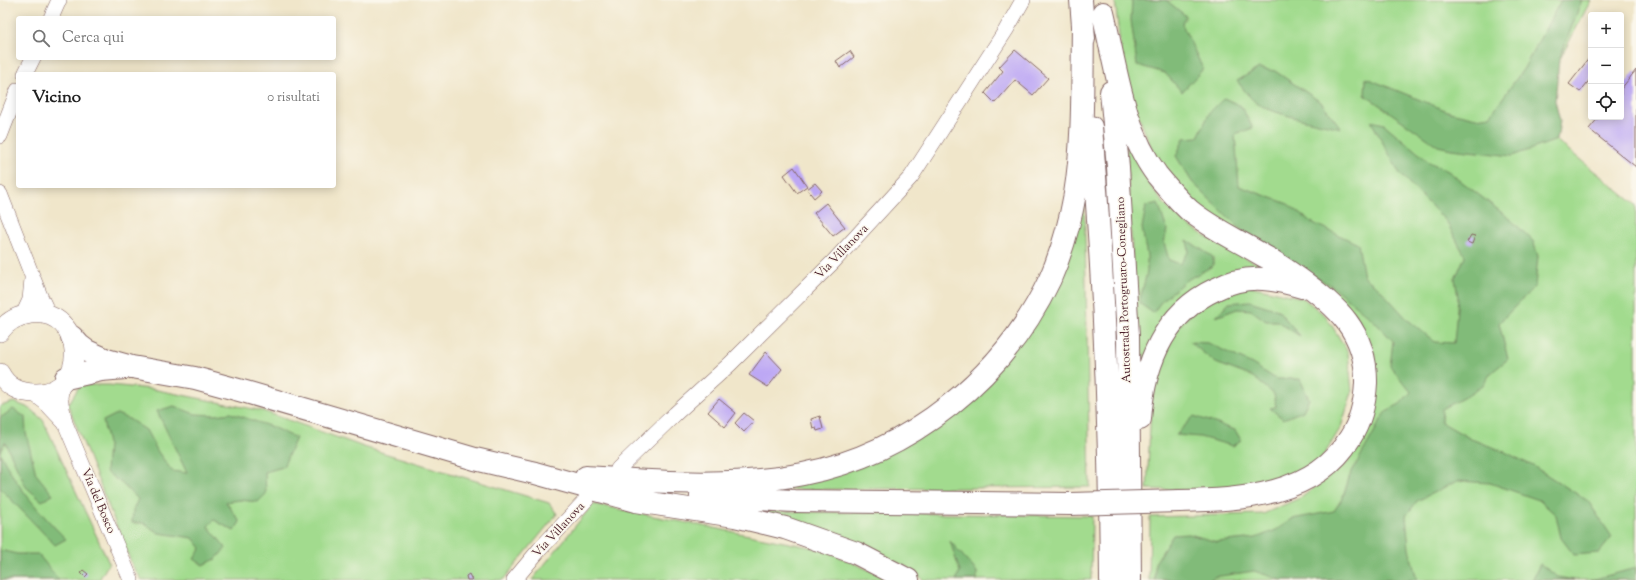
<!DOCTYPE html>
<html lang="it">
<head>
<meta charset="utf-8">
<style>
	:root { --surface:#fff; --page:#f2f2f2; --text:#222; --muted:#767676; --line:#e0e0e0 }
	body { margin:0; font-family:"Sorts Mill Goudy",serif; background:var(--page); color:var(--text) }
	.controls { position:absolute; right:12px; top:12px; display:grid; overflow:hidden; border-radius:4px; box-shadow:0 2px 10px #0003 }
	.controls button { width:36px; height:36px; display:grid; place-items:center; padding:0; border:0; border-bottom:1px solid var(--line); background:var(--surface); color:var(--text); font:20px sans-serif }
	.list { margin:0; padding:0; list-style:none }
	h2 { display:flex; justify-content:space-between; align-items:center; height:52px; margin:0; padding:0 16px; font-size:17px }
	h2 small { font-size:13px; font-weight:400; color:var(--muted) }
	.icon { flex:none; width:22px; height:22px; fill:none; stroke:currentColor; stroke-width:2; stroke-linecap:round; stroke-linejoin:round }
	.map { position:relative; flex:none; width:1636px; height:580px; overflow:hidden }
	.search { position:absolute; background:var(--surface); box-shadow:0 2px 10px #0003; left:16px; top:16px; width:320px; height:44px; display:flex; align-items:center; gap:10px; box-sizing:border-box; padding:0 14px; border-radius:4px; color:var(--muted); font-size:15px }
	.panel { position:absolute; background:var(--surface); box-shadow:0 2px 10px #0003; left:16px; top:72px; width:320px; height:116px; border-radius:4px }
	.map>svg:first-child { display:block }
</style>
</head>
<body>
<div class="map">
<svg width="1636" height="580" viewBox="0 0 1636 580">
	<rect width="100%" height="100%" fill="#fbf7ec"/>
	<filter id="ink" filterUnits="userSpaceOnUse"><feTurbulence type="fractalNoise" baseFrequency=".025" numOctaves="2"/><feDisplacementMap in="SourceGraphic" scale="8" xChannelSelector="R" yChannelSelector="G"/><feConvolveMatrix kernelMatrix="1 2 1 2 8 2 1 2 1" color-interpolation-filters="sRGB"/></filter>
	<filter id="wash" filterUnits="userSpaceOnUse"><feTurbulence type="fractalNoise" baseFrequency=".012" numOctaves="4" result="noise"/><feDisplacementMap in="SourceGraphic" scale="16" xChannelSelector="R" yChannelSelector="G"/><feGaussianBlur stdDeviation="0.9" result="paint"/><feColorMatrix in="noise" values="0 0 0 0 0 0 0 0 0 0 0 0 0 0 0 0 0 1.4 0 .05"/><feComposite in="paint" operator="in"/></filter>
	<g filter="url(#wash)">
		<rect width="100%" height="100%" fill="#f0e6ca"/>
		<path fill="#a2db8e" stroke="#767d5c" d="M1115,0H1591L1529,118L1636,205V580H1149L1150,517L1263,514L1302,497L1348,462L1372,416L1373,353L1355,314L1311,277L1201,211L1163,176L1124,81Z
			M1126,143C1136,160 1145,179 1157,195C1181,229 1234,252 1271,270L1220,275L1139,378Z
			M1084,185L1090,487L745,490L875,458L1007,356Z
			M1250,286L1303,298L1326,316L1348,352L1352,392L1341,427L1321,460L1281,480L1224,492L1147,489L1152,385L1176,328L1207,300Z
			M80,385H109L152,389L263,411L364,447L549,503L557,514L503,580H142L133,567L68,405Z
			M14,402L29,408L43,420L109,563L99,580H0V406Z
			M593,504L824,550L891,580H532Z
			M750,511L1092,516L1091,580H924L905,566L834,535Z"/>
		<path fill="#81bb79" stroke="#666d52" d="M1132,0H1166L1186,16L1182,24L1203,69L1182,92L1165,73L1137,65L1131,20Z
			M1561,0H1582L1559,60L1555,101L1560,121L1557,140L1512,156L1451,149L1438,146L1365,95L1366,78L1450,112L1476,118L1490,116L1524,68Z
			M1259,68L1275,71L1322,103L1341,128C1320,123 1268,114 1254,101C1247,95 1243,88 1237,81Z
			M1224,98L1241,106L1253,128L1235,134L1239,186L1288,204L1311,222L1358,244L1364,277L1378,287L1407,319L1435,342L1454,343L1458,297L1455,279L1465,256L1446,221L1400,174L1371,121L1384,124L1429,162L1448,171L1461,181L1510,219L1533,241L1538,256L1535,286L1499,323L1508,359L1491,373L1482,386L1463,398L1442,409L1441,422L1471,439L1505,452L1533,466L1588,501L1612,537L1599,553L1574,555L1561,538L1556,515L1539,500L1490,483L1457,481L1417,501L1406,516L1409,549L1417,580H1281L1254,571L1214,577L1210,580H1155V563L1173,535L1189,534L1217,542L1256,538L1276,530L1292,519L1334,511L1343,497L1350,475L1386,411L1400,404L1411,392L1390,366L1393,341L1374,321L1332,286L1256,244L1192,182L1176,156L1184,138L1198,137L1210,112Z
			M1158,203L1167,230L1164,243L1169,260L1180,264L1189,251L1187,240L1213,257V266L1185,281L1161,302L1153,313L1139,303L1147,272V256L1142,228L1146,206Z
			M1250,301L1278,310L1301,337L1277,321H1266L1251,310L1237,309L1216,317L1229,303Z
			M1190,342L1208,343L1252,364L1276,379H1300L1309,399L1303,411L1283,419L1270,408L1276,407L1274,394L1253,377L1216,363Z
			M174,406L195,414L215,415L231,413L272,427L296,438L283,467L265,472L266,494L258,502L240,500L226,502L240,522L234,531L214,520L208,526L226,548L216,559L203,565L194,559L201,548L193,538L159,533L143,523H132L133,510L138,499L121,483L106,472L108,444L103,421L117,414L129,419L146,430L158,452L172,471L187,473L157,411Z
			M13,409L25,417L26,433L36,474L53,495L42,501L26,487L5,442L0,452V418Z
			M1194,416L1235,430L1241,440L1233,446L1200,437L1176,435Z
			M0,453C16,486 40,513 66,539L55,545L0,488Z
			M950,541L977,572V580H956L960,572Z
			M0,550L17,554H38L59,580H0Z
			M1540,564L1558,577L1574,580H1532Z
			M1636,568V580H1591Z"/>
		<g id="blocks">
			<path fill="#bda8f4" d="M1015,50L1048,78L1033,95L1015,80L995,103L985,93L1003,71L999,67Z
				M850,51L854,57L840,68L836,61Z
				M1590,57L1591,58V78L1580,92L1569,84Z
				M1636,70V167L1589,129L1599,117H1621V89Z
				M794,167L807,186L797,193L784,175Z
				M815,183L822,191L814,198L807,189Z
				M826,203L845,227L833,236L814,213Z
				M1471,235L1475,236L1472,244L1467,242Z
				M766,352L782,369L768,387L749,375Z
				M719,399L736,413L725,427L708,412Z
				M744,413L754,421L744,432L735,423Z
				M820,416L823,429L817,431L816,428L813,429L811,419Z
				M83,570L88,574L85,577L81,573Z
				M469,574L472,580H467L466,576Z"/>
		</g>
	</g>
	<g filter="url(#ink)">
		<use href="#blocks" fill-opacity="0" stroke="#846563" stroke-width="1"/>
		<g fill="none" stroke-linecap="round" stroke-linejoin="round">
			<defs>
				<path id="minor" d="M51,18L59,0
					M25,74L33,58
					M0,136L18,90
					M0,194L40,296L47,311L54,318
					M23,315L30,300L32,279
					M62,383L60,398L65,423L131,580
					M33,393L46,403L64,422
					M618,469L675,414L730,364L833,262L911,177L1006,30L1023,0
					M514,580L540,549L587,499"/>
				<path id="major" d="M0,332C7,321 17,316 30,314C86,307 90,395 35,393C20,393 7,387 0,373"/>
				<path id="highway" d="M1081,0L1084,39
					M1103,13C1116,67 1123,130 1157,175C1167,187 1178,200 1189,210C1212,229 1240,241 1264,256C1276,262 1287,271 1298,278C1336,305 1367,332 1366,383C1365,403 1361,421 1350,438C1315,496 1241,500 1180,501
					M1111,92L1118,167L1128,336L1130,580
					M1091,127C1104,277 1110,429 1111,580
					M72,337L79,345L87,351L107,360L132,367L195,378L246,392L475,459L535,473L636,501L735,516L785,528L856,553L908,580
					M66,378L101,370L125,368
					M1140,419C1144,364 1164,313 1216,289C1230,282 1247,278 1263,279C1276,280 1289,283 1302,287
					M586,477C659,482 731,488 803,474C910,453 1004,377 1050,279C1062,252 1070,222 1075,194C1084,140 1082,80 1083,25
					M701,496L794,501L1070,504"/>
			</defs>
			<use href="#minor" stroke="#846563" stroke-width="16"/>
			<use href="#major" stroke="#846563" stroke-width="20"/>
			<use href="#highway" stroke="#846563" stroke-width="24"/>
			<use href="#minor" stroke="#fff" stroke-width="15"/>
			<use href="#major" stroke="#fff" stroke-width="19"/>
			<use href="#highway" stroke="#fff" stroke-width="22"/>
			<defs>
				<path id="highway-bridge" d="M1070,504L1180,501"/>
			</defs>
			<use href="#highway-bridge" stroke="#846563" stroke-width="24" stroke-linecap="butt"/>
			<use href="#highway-bridge" stroke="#fff" stroke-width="22"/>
		</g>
	</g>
	<g text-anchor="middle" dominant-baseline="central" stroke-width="3" stroke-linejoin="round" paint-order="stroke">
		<g font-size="12" fill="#4a1f2b" stroke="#fbf7ec">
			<text transform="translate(842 252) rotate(-46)">Via Villanova</text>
			<text transform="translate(1124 290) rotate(-92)">Autostrada Portogruaro-Conegliano</text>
			<text transform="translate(98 501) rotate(67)">Via del Bosco</text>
			<text transform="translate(559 530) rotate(-47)">Via Villanova</text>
		</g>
	</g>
</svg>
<div class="controls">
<button>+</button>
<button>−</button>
<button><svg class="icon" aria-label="locate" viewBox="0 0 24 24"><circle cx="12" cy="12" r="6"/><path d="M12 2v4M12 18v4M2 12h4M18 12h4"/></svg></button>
</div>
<div class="search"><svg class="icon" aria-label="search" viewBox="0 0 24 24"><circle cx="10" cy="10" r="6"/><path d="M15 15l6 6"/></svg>Cerca qui</div>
<section class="panel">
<h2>Vicino<small>0 risultati</small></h2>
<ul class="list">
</ul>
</section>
</div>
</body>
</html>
